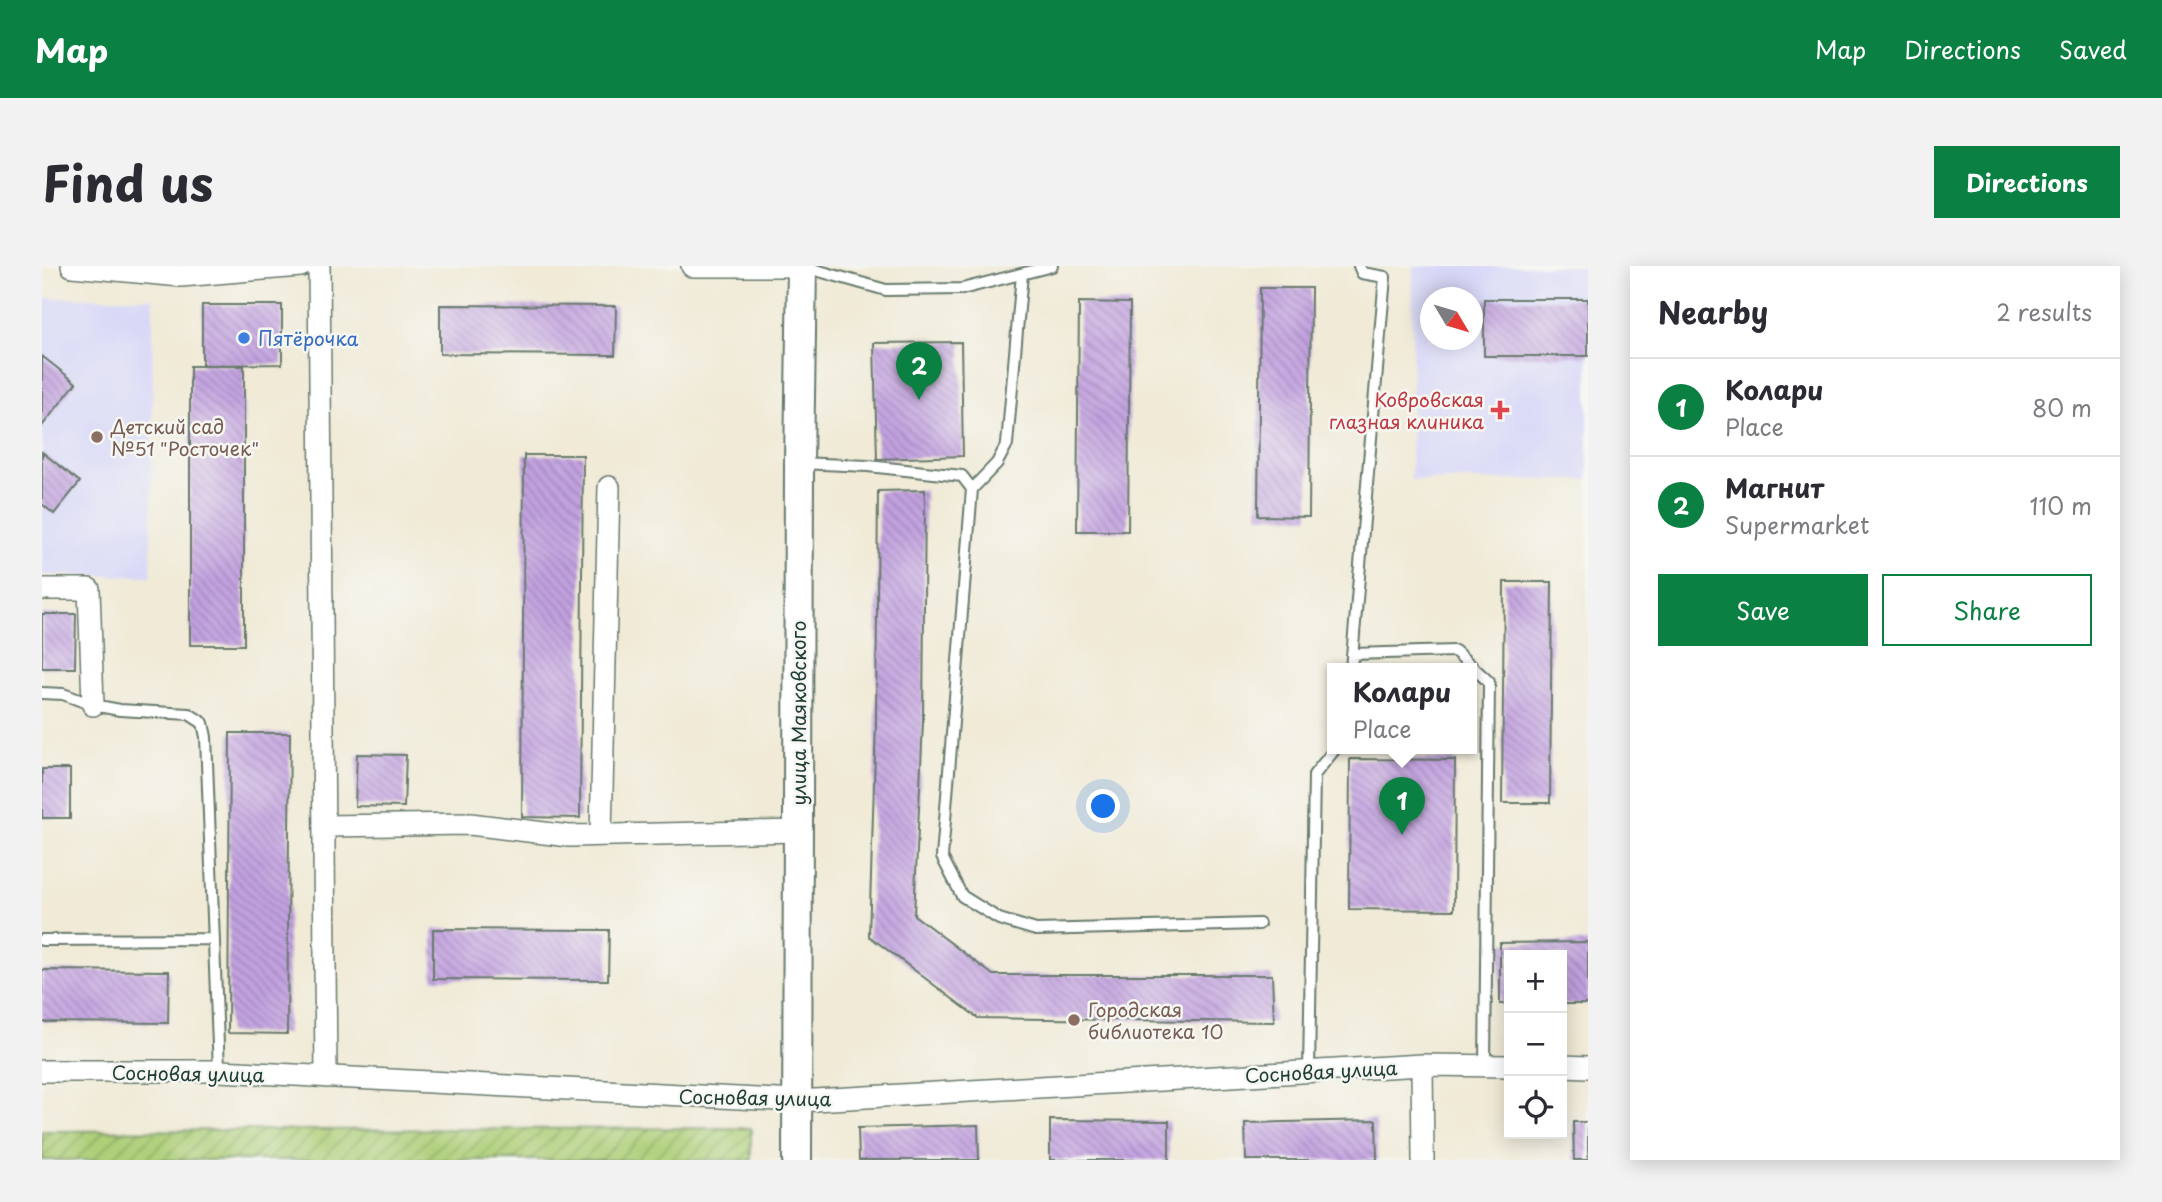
<!DOCTYPE html>
<html lang="en">
<head>
<meta charset="utf-8">
<style>
	:root { --surface:#fff; --page:#f2f2f3; --text:#2b2b33; --muted:#7c7c81; --line:#e1e1e2; --accent:#0b8043 }
	body { margin:0; font-family:"Playpen Sans",sans-serif; background:var(--page); color:var(--text) }
	.controls { position:absolute; right:21px; bottom:21px; display:grid; overflow:hidden; border-radius:0px; box-shadow:0 4px 18px #0003 }
	.controls button { width:63px; height:63px; display:grid; place-items:center; padding:0; border:0; border-bottom:2px solid var(--line); background:var(--surface); color:var(--text); font:35px sans-serif }
	.compass { position:absolute; left:1378px; top:21px; width:63px; height:63px; border-radius:50%; background:var(--surface); box-shadow:0 4px 18px #0003; rotate:128deg }
	.you { position:absolute; left:1062px; top:541px; width:24px; height:24px; margin:-18px; border:5px solid #fff; border-radius:50%; background:#1a73e8; box-shadow:0 0 0 10px #1a73e833 }
	.badge { display:grid; place-items:center; width:46px; height:46px; border-radius:50%; background:var(--accent); color:#fff; font-size:23px; font-weight:700 }
	.pin { position:absolute; translate:-50% -58px; filter:drop-shadow(0 2px 4px #0008) }
	.pin::after { content:''; position:absolute; top:37px; width:24px; height:21px; background:inherit; clip-path:polygon(0 0,100% 0,50% 100%) }
	.popup { position:absolute; left:1285px; top:397px; width:150px; height:91px; box-sizing:border-box; display:grid; place-content:center; border-radius:0px; background:var(--surface); filter:drop-shadow(0 2px 5px #0005); font-size:23px; white-space:nowrap; color:var(--muted) }
	.popup b { font-size:26px; color:var(--text) }
	.popup::after { content:''; position:absolute; left:50%; top:100%; margin-left:-14px; border:14px solid transparent; border-top-color:var(--surface) }
	.list { margin:0; padding:0; list-style:none }
	h2 { display:flex; justify-content:space-between; align-items:center; height:91px; margin:0; padding:0 28px; font-size:30px }
	h2 small { font-size:23px; font-weight:400; color:var(--muted) }
	.list li { display:grid; grid-template-columns:46px 1fr auto; gap:21px; align-items:center; box-sizing:border-box; height:98px; padding:0 28px; border-top:2px solid var(--line) }
	.list b { display:block; font-size:26px; white-space:nowrap }
	.list p { margin:0; font-size:23px; white-space:nowrap; color:var(--muted) }
	.list em { font-size:23px; font-style:normal; color:var(--muted) }
	.actions { display:flex; gap:14px; padding:21px 28px }
	.actions a { flex:1; padding:16px 0; border:2px solid var(--accent); border-radius:0px; text-align:center; font-size:24px; color:var(--accent) }
	.actions .main { background:var(--accent); color:#fff }
	.icon { flex:none; width:38px; height:38px; fill:none; stroke:currentColor; stroke-width:2; stroke-linecap:round; stroke-linejoin:round }
	.map { position:relative; flex:none; width:1546px; height:894px; overflow:hidden; border-radius:0px }
	header { display:flex; align-items:center; gap:42px; box-sizing:border-box; height:98px; padding:0 35px; background:var(--accent); color:#fff }
	header strong { font-size:33px }
	nav { display:flex; gap:38px; margin-inline-start:auto; font-size:24px }
	.intro { display:flex; align-items:center; justify-content:space-between; box-sizing:border-box; height:168px; padding:0 42px }
	h1 { margin:0; font-size:49px }
	.button { padding:18px 32px; border-radius:0px; background:var(--accent); color:#fff; font-size:24px; font-weight:700 }
	main { display:flex; gap:42px; padding:0 42px }
	aside { flex:1; background:var(--surface); border-radius:0px; box-shadow:0 4px 18px #0003 }
	.map>svg:first-child { display:block }
</style>
</head>
<body>
<header>
<strong>Map</strong>
<nav><a>Map</a><a>Directions</a><a>Saved</a></nav>
</header>
<div class="intro"><h1>Find us</h1><a class="button">Directions</a></div>
<main>
<div class="map">
<svg width="1546" height="894" viewBox="0 0 1546 894">
	<defs>
		<pattern id="garden-furrows" width="10" height="10" patternUnits="userSpaceOnUse" patternTransform="scale(1.75)"><rect width="10" height="10" fill="#aecf78"/><path d="M-1 1l2-2M0 10L10 0M9 11l2-2" fill="none" stroke="#8da963"/></pattern>
		<pattern id="building-back-hatch" width="6" height="6" patternUnits="userSpaceOnUse" patternTransform="scale(1.75)"><rect width="6" height="6" fill="#c2a1e0"/><path d="M-1 5l2 2M0 0l6 6M5-1l2 2" fill="none" stroke="#9d84b6"/></pattern>
	</defs>
	<rect width="100%" height="100%" fill="#f6f6f2"/>
	<filter id="ink" filterUnits="userSpaceOnUse"><feTurbulence type="fractalNoise" baseFrequency=".0143" numOctaves="2"/><feDisplacementMap in="SourceGraphic" scale="14" xChannelSelector="R" yChannelSelector="G"/><feConvolveMatrix kernelMatrix="1 2 1 2 8 2 1 2 1" color-interpolation-filters="sRGB"/></filter>
	<filter id="wash" filterUnits="userSpaceOnUse"><feTurbulence type="fractalNoise" baseFrequency=".00686" numOctaves="4" result="noise"/><feDisplacementMap in="SourceGraphic" scale="28" xChannelSelector="R" yChannelSelector="G"/><feGaussianBlur stdDeviation="1.57" result="paint"/><feColorMatrix in="noise" values="0 0 0 0 0 0 0 0 0 0 0 0 0 0 0 0 0 1.4 0 .05"/><feComposite in="paint" operator="in"/></filter>
	<g filter="url(#wash)">
		<rect width="100%" height="100%" fill="#f0ead6"/>
		<path fill="#d7d7f8" fill-rule="evenodd" d="M1371,0H1546V214H1369ZM1388,32H1430V74H1388Z
			M0,32H111L109,310L0,309Z"/>
		<path fill="url(#garden-furrows)" stroke="#668656" stroke-width="2" d="M709,862V894H0V865Z"/>
		<g id="blocks">
			<path fill="url(#building-back-hatch)" d="M1218,22H1269L1267,251L1216,250Z
				M1442,33H1546V90H1442Z
				M1037,36L1088,37L1086,265H1035Z
				M160,39H240V98L160,99Z
				M398,39L574,40L573,89L398,88Z
				M919,76L921,190L835,193L832,77Z
				M0,90L34,117L0,160Z
				M148,100H202V379H148Z
				M0,186L38,216L12,248L0,238Z
				M482,189H541L538,552L480,551Z
				M883,224L881,456L872,649L951,709H1230L1232,756L936,752L827,670L834,457L836,225Z
				M1462,316H1510L1508,537H1460Z
				M0,348H34L33,402H0Z
				M188,467H248L245,768L186,767Z
				M315,488L364,489L362,541L313,540Z
				M1308,493L1413,494L1412,644L1307,643Z
				M0,503H28V552H0Z
				M391,663L567,664L566,714L391,713Z
				M1546,676V738H1520V689H1467V738H1458V677Z
				M0,704L127,705L126,757L0,756Z
				M1008,854L1127,855V894H1008Z
				M1334,854L1335,894H1204L1203,857Z
				M1531,856H1546V894H1532Z
				M936,859L937,894H817L816,862Z"/>
		</g>
	</g>
	<g filter="url(#ink)">
		<use href="#blocks" fill-opacity="0" stroke="#687a6d" stroke-width="2"/>
		<g fill="none" stroke-linecap="round" stroke-linejoin="round">
			<defs>
				<path id="service" d="M763,1L844,24L920,23L1010,0
					M980,8L965,178L955,197L930,223L900,591L920,630L957,653L994,664L1217,658
					M757,197L826,200L920,210L930,223
					M1310,388L1413,385L1447,416L1443,799
					M1309,403L1343,11L1320,7L1317,0
					M0,427L21,428L51,439L78,444L147,448L161,457L164,471L177,805
					M0,674L172,673
					M1267,805L1272,509L1293,483"/>
				<path id="minor" d="M30,0L139,10L259,0
					M277,0L284,811
					M650,0H760
					M0,323H47L51,439
					M282,560L428,558L527,570L756,565
					M559,569L567,221
					M1380,799L1381,894
					M1520,800L1546,801
					M0,805H177L755,835L1380,799L1467,800"/>
				<path id="tertiary" d="M755,894L757,197L760,0"/>
			</defs>
			<use href="#service" stroke="#687a6d" stroke-width="14"/>
			<use href="#minor" stroke="#687a6d" stroke-width="24"/>
			<use href="#tertiary" stroke="#687a6d" stroke-width="32"/>
			<use href="#service" stroke="#fff" stroke-width="10"/>
			<use href="#minor" stroke="#fff" stroke-width="21"/>
			<use href="#tertiary" stroke="#fff" stroke-width="28"/>
		</g>
	</g>
	<circle fill="#3f7fe0" stroke="#f6f6f2" stroke-width="2.5" cx="202" cy="72" r="7"/>
	<path fill="#e0444e" stroke="#f6f6f2" stroke-width="2.5" d="M1454.5 133.5h7v7h7v7h-7v7h-7v-7h-7v-7h7z"/>
	<g fill="#8d6e63" stroke="#f6f6f2" stroke-width="2.5">
		<circle cx="55" cy="171" r="7"/>
		<circle cx="1032" cy="754" r="7"/>
	</g>
	<g text-anchor="middle" dominant-baseline="central" stroke-width="5" stroke-linejoin="round" paint-order="stroke">
		<g font-size="19" fill="#366cbe" stroke="#f6f6f2" text-anchor="start">
			<text x="216" y="72">Пятёрочка</text>
		</g>
		<g font-size="19" fill="#be3a42" stroke="#f6f6f2" text-anchor="end">
			<text x="1442" y="133">Ковровская<tspan x="1442" dy="22">глазная клиника</tspan></text>
		</g>
		<g font-size="19" fill="#785e54" stroke="#f6f6f2" text-anchor="start">
			<text x="69" y="160">Детский сад<tspan x="69" dy="22">№51 "Росточек"</tspan></text>
			<text x="1046" y="743">Городская<tspan x="1046" dy="22">библиотека 10</tspan></text>
		</g>
		<g font-size="19" fill="#1f3d34" stroke="#f6f6f2">
			<text transform="translate(756 447) rotate(-90)">улица Маяковского</text>
			<text transform="translate(1279 805) rotate(-3)">Сосновая улица</text>
			<text transform="translate(146 807) rotate(1)">Сосновая улица</text>
			<text transform="translate(713 831) rotate(1)">Сосновая улица</text>
		</g>
	</g>
</svg>
<div class="controls">
<button>+</button>
<button>−</button>
<button><svg class="icon" aria-label="locate" viewBox="0 0 24 24"><circle cx="12" cy="12" r="6"/><path d="M12 2v4M12 18v4M2 12h4M18 12h4"/></svg></button>
</div>
<svg class="compass" viewBox="-18 -18 36 36"><path d="M0-13l5 13h-10z" fill="#e53935"/><path d="M0 13l5-13h-10z" fill="#7c7c81"/></svg>
<div class="you"></div>
<div class="pin badge" style="left:1360px;top:569px">1</div>
<div class="popup"><b>Колари</b>Place</div>
<div class="pin badge" style="left:877px;top:134px">2</div>
</div>
<aside>
<h2>Nearby<small>2 results</small></h2>
<ul class="list">
<li><span class="badge">1</span><div><b>Колари</b><p>Place</p></div><em>80 m</em></li>
<li><span class="badge">2</span><div><b>Магнит</b><p>Supermarket</p></div><em>110 m</em></li>
</ul>
<div class="actions"><a class="main">Save</a><a>Share</a></div>
</aside>
</main>
</body>
</html>
